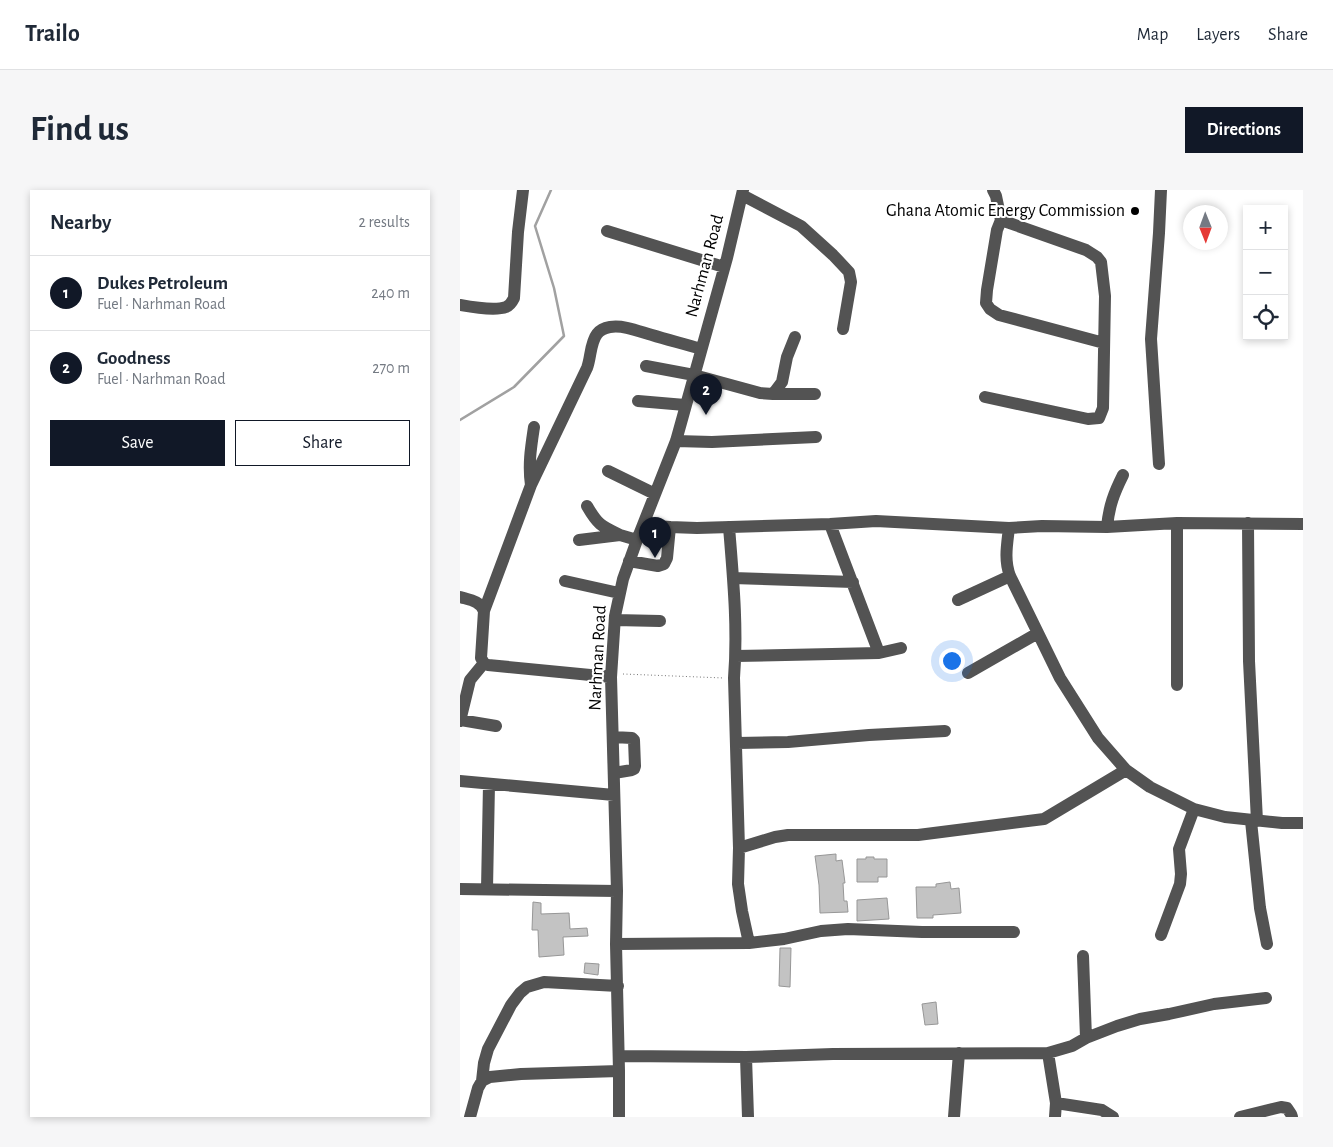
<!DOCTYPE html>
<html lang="en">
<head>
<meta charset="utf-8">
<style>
	:root { --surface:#fff; --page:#f6f6f7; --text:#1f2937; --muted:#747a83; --line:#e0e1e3; --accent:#111827 }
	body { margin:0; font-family:"Alegreya Sans",sans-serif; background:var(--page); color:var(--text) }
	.controls { position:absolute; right:15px; top:15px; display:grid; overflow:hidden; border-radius:0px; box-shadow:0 2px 8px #0003 }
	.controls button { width:45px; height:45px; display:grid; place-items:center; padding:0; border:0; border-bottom:1px solid var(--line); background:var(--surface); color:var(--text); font:25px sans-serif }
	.compass { position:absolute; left:723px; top:15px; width:45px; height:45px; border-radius:50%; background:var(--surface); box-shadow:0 2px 8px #0003; rotate:179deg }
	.you { position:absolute; left:491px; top:470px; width:18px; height:18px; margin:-12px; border:4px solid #fff; border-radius:50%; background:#1a73e8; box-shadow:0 0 0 8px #1a73e833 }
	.badge { display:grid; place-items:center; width:32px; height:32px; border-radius:50%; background:var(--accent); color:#fff; font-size:16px; font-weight:700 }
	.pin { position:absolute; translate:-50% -41px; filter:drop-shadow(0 1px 2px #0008) }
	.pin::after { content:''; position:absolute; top:26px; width:18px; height:15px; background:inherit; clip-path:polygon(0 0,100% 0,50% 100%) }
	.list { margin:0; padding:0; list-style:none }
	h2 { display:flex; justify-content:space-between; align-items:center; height:65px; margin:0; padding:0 20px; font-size:21px }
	h2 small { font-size:16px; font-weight:400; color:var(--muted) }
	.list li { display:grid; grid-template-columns:32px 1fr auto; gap:15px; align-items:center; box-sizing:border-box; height:75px; padding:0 20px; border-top:1px solid var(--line) }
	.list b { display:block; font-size:19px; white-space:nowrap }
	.list p { margin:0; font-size:16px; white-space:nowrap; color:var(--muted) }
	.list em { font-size:16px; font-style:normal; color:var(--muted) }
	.actions { display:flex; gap:10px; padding:15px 20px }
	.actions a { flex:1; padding:11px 0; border:1px solid var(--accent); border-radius:0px; text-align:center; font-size:18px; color:var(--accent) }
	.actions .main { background:var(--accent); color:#fff }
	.icon { flex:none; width:28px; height:28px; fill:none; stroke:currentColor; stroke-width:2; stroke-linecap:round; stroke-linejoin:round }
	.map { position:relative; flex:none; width:843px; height:927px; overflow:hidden; border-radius:0px }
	header { display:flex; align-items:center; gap:30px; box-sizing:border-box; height:70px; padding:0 25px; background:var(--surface); border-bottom:1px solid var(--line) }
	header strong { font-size:24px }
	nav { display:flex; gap:28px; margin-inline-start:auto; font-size:18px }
	.intro { display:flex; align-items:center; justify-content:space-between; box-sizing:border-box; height:120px; padding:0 30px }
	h1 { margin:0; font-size:35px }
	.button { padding:12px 22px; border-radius:0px; background:var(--accent); color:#fff; font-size:18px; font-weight:700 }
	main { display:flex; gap:30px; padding:0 30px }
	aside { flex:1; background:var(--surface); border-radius:0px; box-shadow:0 2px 8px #0003 }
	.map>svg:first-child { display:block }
</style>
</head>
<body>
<header>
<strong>Trailo</strong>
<nav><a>Map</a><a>Layers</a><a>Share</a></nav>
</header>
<div class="intro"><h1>Find us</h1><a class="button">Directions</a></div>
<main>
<aside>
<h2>Nearby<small>2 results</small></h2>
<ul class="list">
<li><span class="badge">1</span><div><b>Dukes Petroleum</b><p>Fuel · Narhman Road</p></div><em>240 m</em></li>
<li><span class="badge">2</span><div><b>Goodness</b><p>Fuel · Narhman Road</p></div><em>270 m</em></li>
</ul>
<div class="actions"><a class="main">Save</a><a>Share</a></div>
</aside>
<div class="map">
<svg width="843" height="927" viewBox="0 0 843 927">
	<rect width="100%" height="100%" fill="#fff"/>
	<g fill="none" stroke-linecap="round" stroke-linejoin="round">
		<path stroke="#a1a1a1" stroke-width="2.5" d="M0,230L54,197L104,146L94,98L75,36L91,0"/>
	</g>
	<path fill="#c3c3c3" stroke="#979797" d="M376,664V671L382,670L385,693H383L384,711H387L388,722L360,723L359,695L355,666Z
		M406,667H414V669H427V687H418V692H397V669H406Z
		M490,692L491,699L499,698L501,723L473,725V728H457L456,697H476V694Z
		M427,708L429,729L397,731V710Z
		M73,712L81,713V724L109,723L110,739L127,738L128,746L103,747L104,765L79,767L78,740H72Z
		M320,758H331L330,797L319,796Z
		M125,773L139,774L138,785L124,783Z
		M476,812L478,834L465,835L462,814Z"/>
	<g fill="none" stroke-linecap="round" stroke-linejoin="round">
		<path stroke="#757575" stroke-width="1" stroke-dasharray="1 2.5" stroke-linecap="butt" d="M163,484L264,488"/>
		<path stroke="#535353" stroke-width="12" d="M533,0L536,6L541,30L537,40L527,100L526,113L530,119L539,125L644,153
			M282,5L341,36L373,65L389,82L391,92L383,139
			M147,41L264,77
			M0,115C11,117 36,121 46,117C51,115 52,112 54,108L58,42L63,0
			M186,176L234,185L300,203L313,204H355
			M313,204L322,192L327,167L335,147
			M525,207L628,229L639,228L643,218L645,106L641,72L637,67L626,60L541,30
			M178,211L225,215
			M216,251L252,252L356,247
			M699,274L691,149L699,43L701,0
			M148,281L195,304
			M71,295C68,275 71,257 74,237
			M127,316C138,335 141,336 160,345
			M788,333L789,471L797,631
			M370,334L419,463
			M183,335L210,337L237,338L370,334L416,331L549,338L582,336L647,337L717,333L843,334
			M269,337C273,387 278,438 274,488L279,658L278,694L282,721L289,753
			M647,337C649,316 654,303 663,285
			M549,338C547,355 544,370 550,386L600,488L638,548L666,580L690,597L734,619L765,627L822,633H843
			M119,350L160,345L177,350
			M169,371L198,376L204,374L207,368L210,337
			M273,388L393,392
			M105,391L159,403
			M0,407C10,410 20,411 24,421L21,468L24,473L28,475L151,487
			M498,410L550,386
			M24,421L71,295L127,178C131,168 130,153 137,144C140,140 144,138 150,137C164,135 178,141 192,145C208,150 225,154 241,159
			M155,430L200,431
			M276,466L419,463L441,458
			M508,483L578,443
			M717,495V333
			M0,530L36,536
			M0,531L10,490L24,473
			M153,547L172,548L174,550L175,576L174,579L172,580L154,583
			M277,553L328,552L409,545L485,541
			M0,591L154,605
			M791,631L800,718L807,754
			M279,658L315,647L328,645H458L584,629L666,580
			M0,699L157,701
			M27,699L29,594
			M701,745L720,694L721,684L719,659L734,619
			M156,754L289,753L324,749L361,741L388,739L462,742H554
			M623,766L626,848
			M588,863L596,913L595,927
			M159,866L286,867L373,864L588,863L612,856L626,848L657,836L680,829L709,824L754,814L806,808
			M286,867L288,927
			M22,891L30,887L61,884L159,881
			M596,913L642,920L653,927
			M10,927L18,898L22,891L24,873L28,859L51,815L60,803L67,797L84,792L158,796
			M159,927V881L156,754L157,701L151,487L155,426L163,389L177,350L216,251L267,68L283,0
			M494,927L499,863
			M780,927L821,917L827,918L831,924L832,927"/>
	</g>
	<circle fill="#000" stroke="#fff" stroke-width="2" cx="675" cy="21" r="5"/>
	<g text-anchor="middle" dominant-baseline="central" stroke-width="4" stroke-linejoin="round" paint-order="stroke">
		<g font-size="18" fill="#000" stroke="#fff" text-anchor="end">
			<text x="665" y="21">Ghana Atomic Energy Commission</text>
		</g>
		<g font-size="18" fill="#000" stroke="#fff">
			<text transform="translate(245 76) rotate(-75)">Narhman Road</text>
			<text transform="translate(138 468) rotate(-87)">Narhman Road</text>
		</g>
	</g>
</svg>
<div class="controls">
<button>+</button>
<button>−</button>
<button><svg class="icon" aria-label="locate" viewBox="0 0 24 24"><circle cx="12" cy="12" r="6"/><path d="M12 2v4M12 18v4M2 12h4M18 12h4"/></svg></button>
</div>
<svg class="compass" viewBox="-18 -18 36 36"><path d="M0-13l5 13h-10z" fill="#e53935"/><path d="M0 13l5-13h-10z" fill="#747a83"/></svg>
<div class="you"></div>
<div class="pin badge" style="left:195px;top:368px">1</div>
<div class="pin badge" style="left:246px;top:225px">2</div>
</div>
</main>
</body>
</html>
